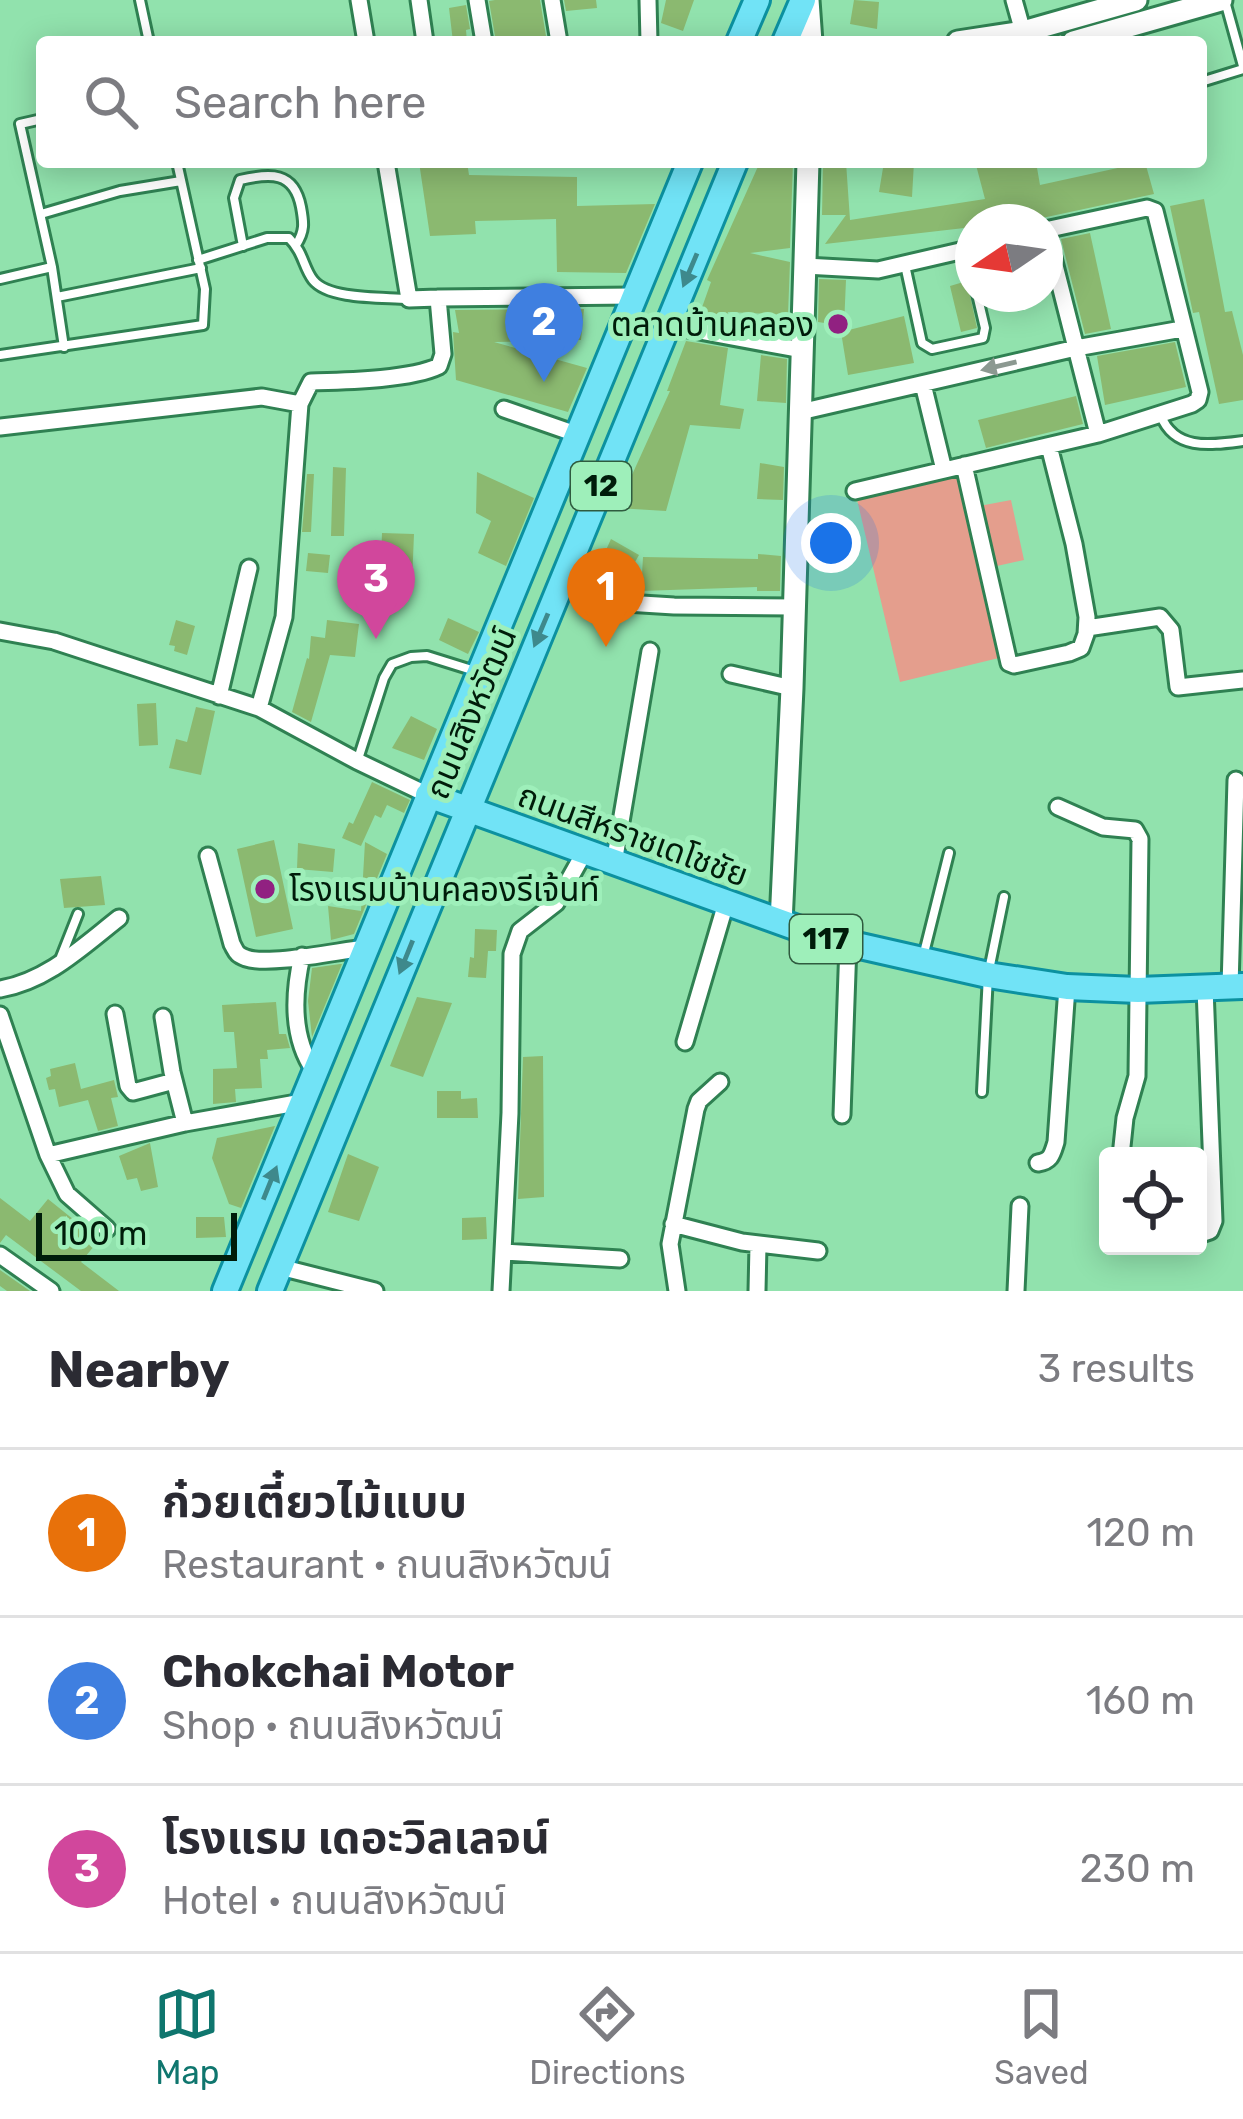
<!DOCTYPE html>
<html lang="en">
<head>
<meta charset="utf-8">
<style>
	:root { --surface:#fff; --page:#f7f7f7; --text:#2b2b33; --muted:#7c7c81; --line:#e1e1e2; --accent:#0f766e }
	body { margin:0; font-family:Rubik,"Noto Sans Thai",sans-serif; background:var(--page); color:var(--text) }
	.controls { position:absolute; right:36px; bottom:36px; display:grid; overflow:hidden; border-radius:12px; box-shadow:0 6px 30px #0003 }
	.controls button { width:108px; height:108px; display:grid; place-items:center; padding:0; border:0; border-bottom:3px solid var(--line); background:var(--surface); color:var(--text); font:60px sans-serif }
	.compass { position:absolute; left:955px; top:204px; width:108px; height:108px; border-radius:50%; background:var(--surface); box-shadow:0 6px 30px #0003; rotate:257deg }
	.scale { position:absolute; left:36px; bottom:30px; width:201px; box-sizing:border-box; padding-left:12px; border:6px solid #001c0a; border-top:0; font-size:33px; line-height:42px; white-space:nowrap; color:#001c0a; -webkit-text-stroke:9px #9eefba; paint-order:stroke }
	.you { position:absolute; left:831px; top:543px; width:42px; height:42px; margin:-30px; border:9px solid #fff; border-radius:50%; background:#1a73e8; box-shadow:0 0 0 18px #1a73e833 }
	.badge { display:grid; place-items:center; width:78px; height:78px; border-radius:50%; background:var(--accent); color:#fff; font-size:39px; font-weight:700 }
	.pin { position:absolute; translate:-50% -99px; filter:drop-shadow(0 3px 6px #0008) }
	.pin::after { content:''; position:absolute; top:63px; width:42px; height:36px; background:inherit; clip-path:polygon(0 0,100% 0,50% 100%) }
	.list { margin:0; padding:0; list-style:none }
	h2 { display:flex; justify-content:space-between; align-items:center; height:156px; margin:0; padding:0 48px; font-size:51px }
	h2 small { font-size:39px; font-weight:400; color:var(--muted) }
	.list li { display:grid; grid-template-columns:78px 1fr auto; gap:36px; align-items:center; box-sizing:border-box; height:168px; padding:0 48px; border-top:3px solid var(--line) }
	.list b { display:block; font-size:45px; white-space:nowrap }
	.list p { margin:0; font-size:39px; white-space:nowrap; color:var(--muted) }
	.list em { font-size:39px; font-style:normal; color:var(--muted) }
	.icon { flex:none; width:66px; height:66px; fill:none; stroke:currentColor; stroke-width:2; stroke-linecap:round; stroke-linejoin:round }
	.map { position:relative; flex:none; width:1243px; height:1291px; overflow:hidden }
	.search { position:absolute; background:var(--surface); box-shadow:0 6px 30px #0003; left:36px; right:36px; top:36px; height:132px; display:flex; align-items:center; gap:30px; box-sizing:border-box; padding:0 42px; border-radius:12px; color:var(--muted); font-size:45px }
	.sheet { height:660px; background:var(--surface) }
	nav { display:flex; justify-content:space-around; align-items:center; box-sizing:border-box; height:168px; border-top:3px solid var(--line); background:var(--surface); font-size:33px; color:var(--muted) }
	nav a { display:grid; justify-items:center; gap:6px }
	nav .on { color:var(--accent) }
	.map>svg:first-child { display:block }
</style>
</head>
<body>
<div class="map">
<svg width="1243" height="1291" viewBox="0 0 1243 1291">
	<rect width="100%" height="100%" fill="#91e2ad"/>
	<path fill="#e49e8d" d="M964,465L974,507L1011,500L1024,560L988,568L1007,656L900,682L855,491Z"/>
	<path fill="#8bb970" d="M495,0H540L547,42H496L489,1Z
		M564,0H596L597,8L566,11Z
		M666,0H694L683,31L661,23Z
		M854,0L879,2L877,29L850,24Z
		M466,5L470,29L466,30L467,42H453L449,8Z
		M419,162H467L469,175L577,177V206L655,204L626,273L557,272L556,219L475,221L476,234L430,236Z
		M760,162H793L790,248L750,253L790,262L788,315L728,312L726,318L700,313L711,282L707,280Z
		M823,162H846L850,220L985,199L976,165L983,164V162H1036L1040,185L1145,162L1154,194L1042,218L1036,222L1026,218L1007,222H973V227L825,244L846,215H822Z
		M884,162H914L912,197L879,192Z
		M1204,199L1225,312L1232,311L1243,355V400L1219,404L1199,312L1193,313L1170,206Z
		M1090,233L1111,329L1085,334L1061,239Z
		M819,279L846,280L844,326L818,322Z
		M967,281L977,328L961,332L950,286Z
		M584,309L581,340L494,342L587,368L568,412L456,380L453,332L459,333L455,310Z
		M904,316L914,363L848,375L841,332Z
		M686,341L728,348L720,405L744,409L740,429L690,425L666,511L617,508L670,391H667Z
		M1175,342L1186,387L1105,405L1097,356Z
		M761,355L787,359L786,403L757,401Z
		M1076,396L1083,424L986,448L978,420Z
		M760,463L784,467L783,500L757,499Z
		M333,467L346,468L344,536H331Z
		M477,472L534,498L506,566L478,553L491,521L476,513Z
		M307,474H314L311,532H302Z
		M382,533L414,534L412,582L380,581Z
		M611,539L639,555L622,585L596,572Z
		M308,553L330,555L328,573L306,571Z
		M758,554L781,556L780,591H757V587L641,591L643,557L758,559Z
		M448,618L479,632L468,654L439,640Z
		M176,620L195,626L187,655L174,651L175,646L169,645Z
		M327,620L359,624L355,657L330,655L311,722L292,712L307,658L309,659L311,636L325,638Z
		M156,703L158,745L139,746L137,704Z
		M196,707L215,711L201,775L169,768L176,739L187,742Z
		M411,716L437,729L424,760L392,748Z
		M372,782L410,800L404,813L387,805L381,818L375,815L361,846L342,838L349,822L353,824Z
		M274,840L293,929L256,937L237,849Z
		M365,842L387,854L354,934L331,940L328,906L361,911Z
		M298,843L335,849L333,872L297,869Z
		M101,876L105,905L64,908L60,879Z
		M475,929L497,930L496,951H488L486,978L468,977L470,957L474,958Z
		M340,964H342L312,1037L308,1001L312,968Z
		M417,997L452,1003L423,1077L390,1066Z
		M276,1002L279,1034H286L290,1048L267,1050L268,1059H260L262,1088L235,1089L236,1102L213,1104V1069L237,1068L234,1032H224L222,1005Z
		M543,1056L544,1197L518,1199L523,1057Z
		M75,1063L81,1089L114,1080L118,1097L111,1098L118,1126L98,1131L88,1100L59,1107L55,1089L49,1090L46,1078L51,1076L50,1069Z
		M437,1091H461V1099L477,1098L478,1118H437Z
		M275,1126L241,1208L229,1204L212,1158L217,1138Z
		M150,1143L158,1187L141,1191L137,1178L127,1180L119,1156Z
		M348,1154L379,1167L359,1221L328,1212Z
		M0,1198L30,1221L48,1199L99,1240L81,1262L119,1291H81L6,1235L0,1243Z
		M196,1217H224L226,1237L196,1238Z
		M486,1217L487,1239L462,1240V1218Z
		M0,1270L30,1291H7L0,1286Z"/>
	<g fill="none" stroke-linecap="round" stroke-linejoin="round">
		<defs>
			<path id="lane" d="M140,0L149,42
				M1225,1L1243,66
				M1201,82L1243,69
				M42,119L20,124L52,267L64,347
				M41,214L120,191L181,181
				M243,246L234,198L240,180C270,173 294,171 301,207C304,223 305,231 296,245
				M967,249L973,276
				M198,260L267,238H289C304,253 303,267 313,280C329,300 383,297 407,299
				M905,265L922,343L932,349L983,338L985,328L977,294
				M0,279L52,267
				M57,297L201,268
				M0,355L203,325L205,289L177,162
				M1161,416C1175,451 1211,445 1243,441
				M358,759L384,678L392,664L411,657L427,656L475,671
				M924,953L949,853
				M61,957L78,914
				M982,1092L988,975L1004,897"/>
			<path id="street" d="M359,0L366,42
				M419,0L425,42
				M477,0L484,42
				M552,0L559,42
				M648,0L649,42
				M1014,0L1023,32
				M386,162L409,299L438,298
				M805,266L878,270L973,248
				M667,325L802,350
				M923,384L944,470
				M504,409L576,434
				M800,412L1076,348L1046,230
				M0,427L262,397L300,404
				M1098,434L1076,348L1182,329
				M964,465L1009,663L1014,665L1069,653L1081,648L1086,634L1087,617L1074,544L1049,446
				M855,491L1098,434L1192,404L1198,400L1200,392L1155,211L1147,208L1045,230
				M561,581L626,603L674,606L794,607
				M1087,628L1160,617L1171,630L1178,687L1243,680
				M0,631L54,641L259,708L357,761L428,795
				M731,674L792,688
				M219,696L249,568
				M259,708L284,617L300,404L311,382C344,381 410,380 439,366L443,354L438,298L634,296
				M1058,807L1103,827L1135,830L1140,839L1137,1076L1125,1118L1121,1156
				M208,856L232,944C237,953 236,954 246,958C269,966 338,951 365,948
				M614,863L650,651
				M302,956C293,995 291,1038 315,1072
				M1230,987L1236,780
				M0,989C47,981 82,947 119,918
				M115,1014L128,1086L133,1092L174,1081
				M0,1015L48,1155L185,1123L302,1102
				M163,1017L172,1072L185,1123
				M685,1042L726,903
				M842,1115L848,944
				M48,1155L67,1194L107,1229
				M1038,1163C1051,1161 1052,1155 1056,1142L1067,987
				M673,1224L742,1242L818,1251
				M1198,1235L1210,1231L1214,1221L1205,988
				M503,1252L620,1259
				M0,1255L51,1291
				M280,1267L375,1291
				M501,1291L510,1113L512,954L520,931L556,903L584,853
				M677,1291L670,1244L696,1109L699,1101L720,1082
				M757,1291L758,1245
				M1016,1291L1020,1206"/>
			<path id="secondary" d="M808,0L811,42
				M958,42L1023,32L1136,0
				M1073,42L1221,0
				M781,923L792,688L808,162"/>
			<path id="primary" d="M739,42L757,0
				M785,42L803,0
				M428,795L825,938L988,975L1067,987L1138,990L1243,986
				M225,1291L690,162
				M270,1291L735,162"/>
		</defs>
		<use href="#lane" stroke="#2f8152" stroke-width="14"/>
		<use href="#street" stroke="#2f8152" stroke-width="21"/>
		<use href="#secondary" stroke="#2f8152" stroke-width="27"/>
		<use href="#primary" stroke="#0c91a0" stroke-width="30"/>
		<use href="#lane" stroke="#fff" stroke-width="8"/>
		<use href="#street" stroke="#fff" stroke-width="15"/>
		<use href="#secondary" stroke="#fff" stroke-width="21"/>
		<use href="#primary" stroke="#71e3f6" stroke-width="24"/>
	</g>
	<defs><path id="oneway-solid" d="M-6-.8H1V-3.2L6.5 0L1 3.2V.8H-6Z" transform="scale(3)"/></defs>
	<g fill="#3e898c">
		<use href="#oneway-solid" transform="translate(690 270) rotate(113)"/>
		<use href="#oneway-solid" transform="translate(541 630) rotate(113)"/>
		<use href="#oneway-solid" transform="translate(406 957) rotate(112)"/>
		<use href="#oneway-solid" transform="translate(270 1183) rotate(-68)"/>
	</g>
	<use fill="#8c9991" href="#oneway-solid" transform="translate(999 366) rotate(167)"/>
	<g fill="#912181" stroke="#9eefba" stroke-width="4.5">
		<circle cx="838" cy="324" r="12"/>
		<circle cx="265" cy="889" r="12"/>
	</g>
	<g text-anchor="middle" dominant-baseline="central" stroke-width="10" stroke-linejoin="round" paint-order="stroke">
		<g fill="#9eefba" stroke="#2f5b3f" stroke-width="3">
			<rect x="571" y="462" width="60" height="48" rx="9"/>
			<rect x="790" y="915" width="72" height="48" rx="9"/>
		</g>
		<g font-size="30" font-weight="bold" fill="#001c0a">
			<text x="601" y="486">12</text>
			<text x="826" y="939">117</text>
		</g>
		<g font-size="33" fill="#001c0a" stroke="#9eefba" text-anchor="end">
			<text x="814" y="324">ตลาดบ้านคลอง</text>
			<text x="289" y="889" text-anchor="start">โรงแรมบ้านคลองรีเจ้นท์</text>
		</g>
		<g font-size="33" fill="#001c0a" stroke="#9eefba">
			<text transform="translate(471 713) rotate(-67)">ถนนสิงหวัฒน์</text>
			<text transform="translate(633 835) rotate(20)">ถนนสีหราชเดโชชัย</text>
		</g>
	</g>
</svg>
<div class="controls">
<button><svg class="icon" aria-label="locate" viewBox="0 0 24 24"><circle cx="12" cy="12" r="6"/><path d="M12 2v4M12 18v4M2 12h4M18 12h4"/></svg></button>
</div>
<svg class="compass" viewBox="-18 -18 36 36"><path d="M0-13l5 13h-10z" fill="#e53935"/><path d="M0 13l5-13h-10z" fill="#7c7c81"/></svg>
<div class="scale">100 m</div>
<div class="you"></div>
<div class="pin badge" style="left:606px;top:647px;background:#e8710a">1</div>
<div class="pin badge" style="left:544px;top:382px;background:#3f7fe0">2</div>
<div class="pin badge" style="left:376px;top:639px;background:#d1479c">3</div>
<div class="search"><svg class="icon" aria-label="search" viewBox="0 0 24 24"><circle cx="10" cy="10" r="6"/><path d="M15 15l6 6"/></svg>Search here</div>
</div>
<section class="sheet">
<h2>Nearby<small>3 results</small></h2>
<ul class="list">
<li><span class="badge" style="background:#e8710a">1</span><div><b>ก๋วยเตี๋ยวไม้แบบ</b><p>Restaurant · ถนนสิงหวัฒน์</p></div><em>120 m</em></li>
<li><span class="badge" style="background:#3f7fe0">2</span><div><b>Chokchai Motor</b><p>Shop · ถนนสิงหวัฒน์</p></div><em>160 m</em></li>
<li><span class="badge" style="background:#d1479c">3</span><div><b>โรงแรม เดอะวิลเลจน์</b><p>Hotel · ถนนสิงหวัฒน์</p></div><em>230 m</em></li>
</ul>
</section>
<nav>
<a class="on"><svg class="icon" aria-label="map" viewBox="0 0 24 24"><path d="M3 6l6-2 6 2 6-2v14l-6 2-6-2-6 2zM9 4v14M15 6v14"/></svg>Map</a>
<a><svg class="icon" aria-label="directions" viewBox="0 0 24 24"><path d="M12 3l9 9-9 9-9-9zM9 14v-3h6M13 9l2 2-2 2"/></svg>Directions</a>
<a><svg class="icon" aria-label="saved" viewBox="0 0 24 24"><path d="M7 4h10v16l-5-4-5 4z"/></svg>Saved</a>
</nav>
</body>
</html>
